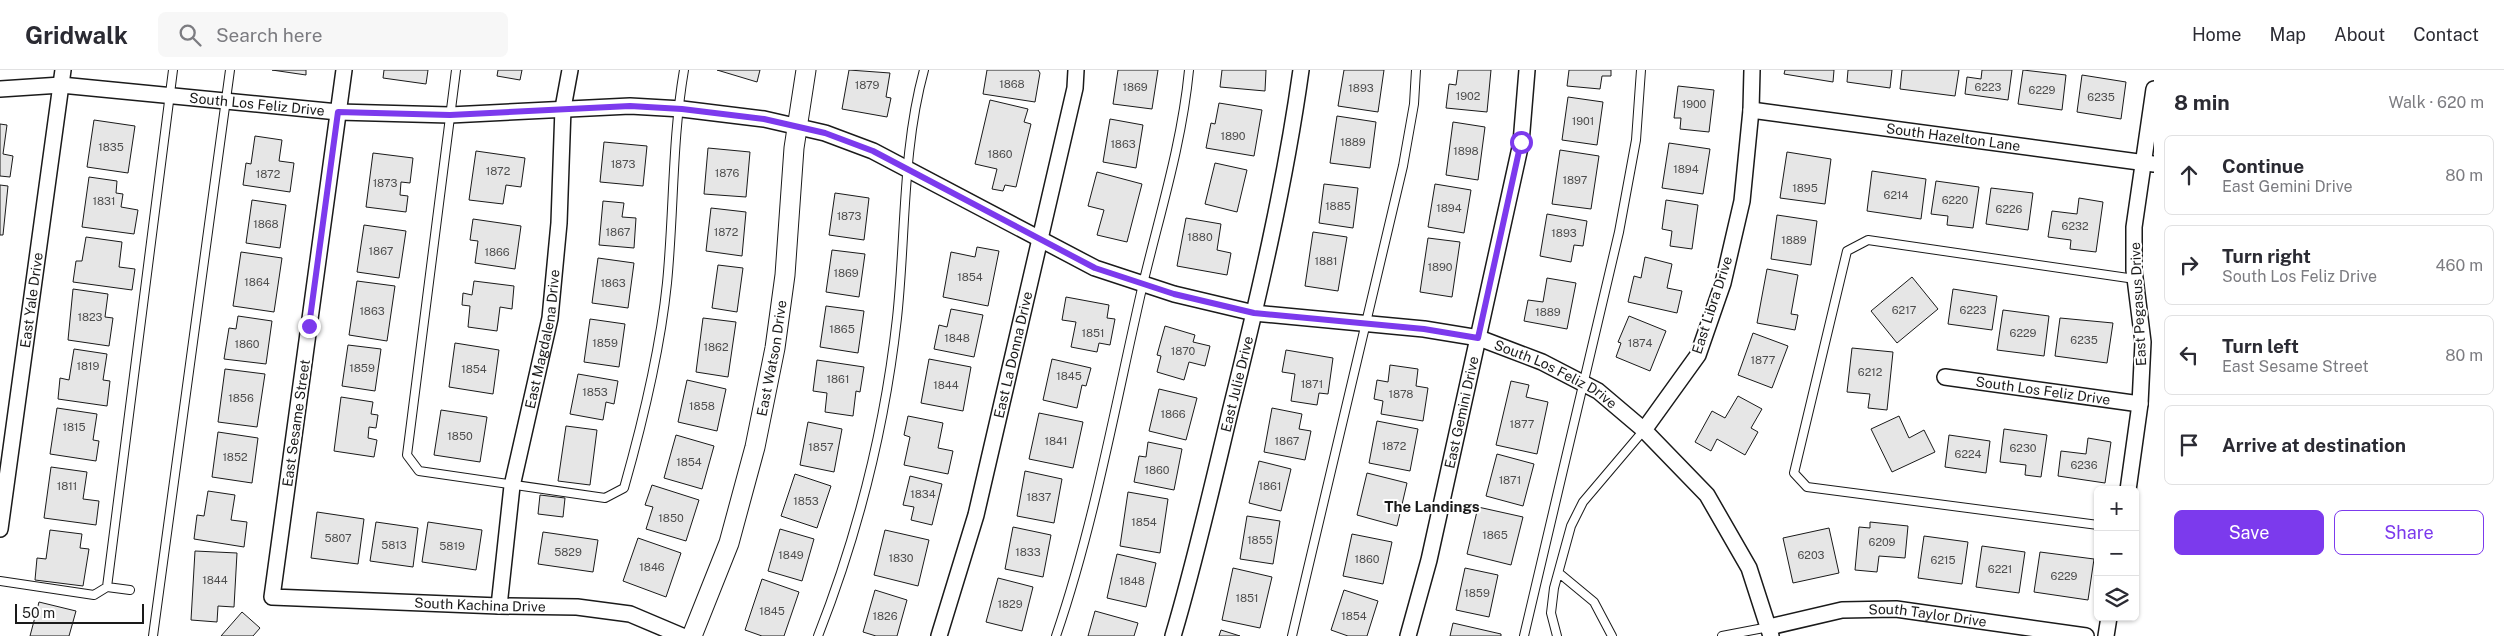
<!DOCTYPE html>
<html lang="en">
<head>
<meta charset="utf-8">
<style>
	:root { --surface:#fff; --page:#f7f7f7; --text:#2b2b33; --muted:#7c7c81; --line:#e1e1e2; --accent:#7c3aed }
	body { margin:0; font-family:"Public Sans",sans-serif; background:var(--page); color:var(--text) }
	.controls { position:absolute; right:15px; bottom:15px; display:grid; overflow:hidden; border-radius:8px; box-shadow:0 1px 4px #0004 }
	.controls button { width:45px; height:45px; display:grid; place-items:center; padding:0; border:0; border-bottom:1px solid var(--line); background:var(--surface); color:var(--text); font:25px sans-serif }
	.scale { position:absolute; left:15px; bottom:12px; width:129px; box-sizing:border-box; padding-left:5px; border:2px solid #1a1a1a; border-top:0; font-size:14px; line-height:18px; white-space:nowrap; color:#1a1a1a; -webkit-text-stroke:4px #fff; paint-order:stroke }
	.stop { position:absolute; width:15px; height:15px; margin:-11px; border:4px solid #7c3aed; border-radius:50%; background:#fff }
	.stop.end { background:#7c3aed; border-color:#fff; box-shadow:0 1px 5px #0008 }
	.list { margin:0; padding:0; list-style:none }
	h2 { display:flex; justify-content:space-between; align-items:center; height:65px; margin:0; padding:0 20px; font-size:21px }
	h2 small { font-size:16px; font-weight:400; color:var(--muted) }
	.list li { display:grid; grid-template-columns:32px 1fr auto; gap:15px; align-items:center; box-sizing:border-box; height:80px; margin:0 10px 10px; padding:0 10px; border:1px solid var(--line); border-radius:8px }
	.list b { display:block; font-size:19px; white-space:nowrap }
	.list p { margin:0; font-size:16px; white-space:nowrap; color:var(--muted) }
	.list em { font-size:16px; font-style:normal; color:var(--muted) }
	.actions { display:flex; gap:10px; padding:15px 20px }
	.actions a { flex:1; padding:11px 0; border:1px solid var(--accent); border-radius:8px; text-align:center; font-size:18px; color:var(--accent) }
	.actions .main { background:var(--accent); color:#fff }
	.icon { flex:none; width:28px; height:28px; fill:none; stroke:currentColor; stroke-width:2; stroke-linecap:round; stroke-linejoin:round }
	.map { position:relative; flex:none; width:2154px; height:566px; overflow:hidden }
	header { display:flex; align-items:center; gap:30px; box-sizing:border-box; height:70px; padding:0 25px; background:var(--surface); border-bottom:1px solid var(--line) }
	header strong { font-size:24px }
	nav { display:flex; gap:28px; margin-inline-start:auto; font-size:18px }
	.search { width:350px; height:45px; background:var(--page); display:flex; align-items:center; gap:12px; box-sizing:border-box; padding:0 18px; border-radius:8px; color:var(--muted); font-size:19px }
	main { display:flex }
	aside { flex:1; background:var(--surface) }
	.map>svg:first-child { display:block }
</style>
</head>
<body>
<header>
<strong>Gridwalk</strong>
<div class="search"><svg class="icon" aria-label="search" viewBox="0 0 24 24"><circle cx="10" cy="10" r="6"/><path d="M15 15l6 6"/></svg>Search here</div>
<nav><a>Home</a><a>Map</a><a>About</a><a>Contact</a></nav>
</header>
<main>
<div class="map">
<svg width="2154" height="566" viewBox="0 0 2154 566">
	<rect width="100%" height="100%" fill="#fff"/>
	<path fill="#e6e6e6" stroke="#1a1a1a" d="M272,0H306V5Z
		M384,0H428L426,14L383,8Z
		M498,0H522L520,10L497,6Z
		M717,0H760L757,12Z
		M849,0L890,3L886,27L891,28L887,47L842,39Z
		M987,0H1038L1040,3L1035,32L983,24Z
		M1118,0H1158L1152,39L1113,34Z
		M1222,0H1266L1265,21L1220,17Z
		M1344,0H1384L1378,42L1338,36Z
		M1458,0H1491L1487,42L1446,38L1449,14L1456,15Z
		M1569,0H1611V6H1602L1600,19L1567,16Z
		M1785,0H1834L1833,12L1784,4Z
		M1848,0H1892L1890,18L1847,12Z
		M1902,0H1959L1955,26L1900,19Z
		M1982,0H2012L2008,30L1965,24L1967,7L1981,9Z
		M2023,0L2066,5L2062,40L2018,34Z
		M2082,5L2126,12L2121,49L2077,42Z
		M1678,16L1714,20L1709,62L1680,59L1681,48H1674Z
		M1568,27L1603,32L1597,75L1562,70Z
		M990,30L1028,39L1024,52L1031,54L1016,117L1005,115L1003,121L992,119L997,99L975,94Z
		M1219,33L1262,40L1254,86L1206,78L1211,53L1215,54Z
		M1337,46L1376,52L1370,98L1330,93Z
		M1110,49L1143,55L1136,98L1103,92Z
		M94,50L135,56L128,103L87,97Z
		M1453,52L1485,57L1478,110L1446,105Z
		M0,54L7,55L3,84L13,86L10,107L0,106Z
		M255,66L282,70L279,91L294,93L290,122L243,115L246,93L251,94Z
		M604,72L647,76L643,116L600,112Z
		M1669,73L1710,79L1703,124L1662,118Z
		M708,78L750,82L746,127L704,124Z
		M1560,80L1599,86L1591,139L1552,134Z
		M476,81L525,88L521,117L506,115L503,134L469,130Z
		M1787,82L1831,89L1825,134L1780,128Z
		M373,83L413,88L410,113L401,112L400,125L408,126L406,142L366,137Z
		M1215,93L1247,100L1237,142L1205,134Z
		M1872,101L1926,109L1921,149L1867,141Z
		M1097,102L1142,114L1127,172L1097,165L1104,140L1088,136Z
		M89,107L117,111L116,123L123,124L121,137L138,140L134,164L82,157Z
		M1936,111L1979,117L1973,158L1947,155L1948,146L1931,144Z
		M1324,114L1358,118L1353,158L1319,153Z
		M1435,114L1471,120L1464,163L1428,157Z
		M0,115L8,116L3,165H0Z
		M1991,118L2033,123L2028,160L1986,154Z
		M835,123L869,128L864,170L829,165Z
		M2079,128L2103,132L2096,182L2070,179L2071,170L2048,167L2052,141L2077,144Z
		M252,130L286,135L280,178L246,173Z
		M1666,130L1698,135L1692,179L1670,176L1672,161L1662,159Z
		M603,131L624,133L622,147L636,148L634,178L599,175Z
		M711,138L746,142L742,186L706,181Z
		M1547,144L1587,151L1583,176L1574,175L1571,192L1540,186Z
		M1777,145L1817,151L1811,195L1771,189Z
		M1186,148L1221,154L1217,180L1231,183L1227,205L1177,196Z
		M473,149L521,156L515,199L475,193L478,171L470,170Z
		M364,155L406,161L399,208L357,202Z
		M1313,162L1347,167L1338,221L1305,216Z
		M86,167L122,172L119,197L135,199L132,220L73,212L76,191H82Z
		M1428,168L1460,172L1452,227L1420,222Z
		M977,177L999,181L988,236L943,227L951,182L975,187Z
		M832,180L865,184L859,227L826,222Z
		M241,182L282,188L274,242L233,236Z
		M1645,187L1672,194L1667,218L1682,221L1677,243L1628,232L1634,206L1641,208Z
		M598,188L634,193L628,238L592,233Z
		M718,195L743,198L737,242L712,238Z
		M1767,199L1798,205L1791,244L1798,245L1795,260L1757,253Z
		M1912,207L1938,239L1897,273L1871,241Z
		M1547,208L1576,213L1567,259L1524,251L1528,230L1543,232Z
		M357,211L395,216L387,271L349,265Z
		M474,211L514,216L512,239L500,237L497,261L468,257L470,236L462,235L463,223L472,225Z
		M73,219L108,224L105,247L113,248L109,276L68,270Z
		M1953,219L1997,226L1992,260L1948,254Z
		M1066,227L1109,235L1107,248L1115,249L1110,275L1099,273L1097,282L1071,277L1076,252L1062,250Z
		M826,236L864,241L858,283L820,277Z
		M951,239L983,245L974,287L934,279L939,255L947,257Z
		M2003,240L2049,246L2044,286L1997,280Z
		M238,246L272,251L266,294L224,289L229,258L236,259Z
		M1629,246L1666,261L1650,301L1616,287L1621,273L1618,272Z
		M703,248L736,252L728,307L696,302Z
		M2060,248L2113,253L2107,293L2055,286Z
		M590,249L625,254L619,297L584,292Z
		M1165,256L1195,265L1193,272L1210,276L1205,296L1189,292L1184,310L1157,302L1161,286L1157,285Z
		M1753,263L1788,276L1772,318L1738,305Z
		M455,273L499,280L493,324L449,317Z
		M348,275L381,279L375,321L342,316Z
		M1852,278L1893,282L1887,340L1868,338L1870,324L1847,322Z
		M74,279L107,284L103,310L110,311L107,336L58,329L60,308L69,310Z
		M1286,280L1333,288L1328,324L1319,323L1317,335L1291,331L1295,304L1282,302Z
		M929,289L971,297L963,341L921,333Z
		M1052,289L1091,298L1086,316L1082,315L1077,338L1043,330Z
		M817,290L864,297L860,322L856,321L853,346L825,342L827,323L813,321Z
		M1390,295L1418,299L1416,316L1428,318L1423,351L1381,344L1383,331L1374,329L1377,310L1388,312Z
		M225,299L265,304L257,357L218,352Z
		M578,304L618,311L614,334L606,332L603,350L570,344Z
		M687,310L726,319L717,361L678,352Z
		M1511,311L1529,315L1526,327L1548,332L1537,384L1496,375Z
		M1159,319L1197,328L1186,370L1149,361Z
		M1738,326L1762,339L1751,358L1758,362L1745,385L1717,369L1711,381L1695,372L1712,341L1725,348Z
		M341,327L373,332L371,344L378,345L376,358L369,357L368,368L377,370L374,387L334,381Z
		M57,338L97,344L93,370L99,371L96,391L50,384Z
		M1272,338L1302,344L1299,359L1311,361L1305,390L1264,382Z
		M441,340L487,347L480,392L434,385Z
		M1039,343L1083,352L1073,398L1029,389Z
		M908,346L943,353L938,378L953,381L948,404L904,395L910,367L904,365Z
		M1899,346L1909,368L1924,360L1935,382L1892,402L1871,359Z
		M1377,351L1418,359L1410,401L1369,393Z
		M808,352L842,359L834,402L800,395Z
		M566,356L597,360L590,415L558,411Z
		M2004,359L2047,365L2041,407L2025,405L2026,395L2000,392Z
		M218,362L258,368L252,413L212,407Z
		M676,365L714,376L702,419L664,408Z
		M1949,365L1990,371L1986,403L1945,397Z
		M2088,368L2111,372L2105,413L2058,406L2061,381L2086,384Z
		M1148,372L1182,379L1174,420L1134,412L1139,386L1146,387Z
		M1497,384L1534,394L1523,436L1486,426Z
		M1259,391L1291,399L1281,441L1249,433Z
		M51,397L87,402L83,429L99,431L96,455L44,448Z
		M1025,401L1062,409L1054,453L1017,446Z
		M1367,403L1407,413L1397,456L1357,445Z
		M795,404L831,416L817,458L781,446Z
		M910,406L942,414L932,455L911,450L914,437L903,435Z
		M652,415L699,430L686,471L646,459L653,437L645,435Z
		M208,421L235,425L231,450L247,452L244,477L194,469L197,445L204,446Z
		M1128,422L1168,429L1160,483L1120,476Z
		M540,425L565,428L563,447L538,444Z
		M1478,437L1523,447L1511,495L1467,484Z
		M317,442L364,449L358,494L311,488Z
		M1247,446L1280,451L1273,494L1240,489Z
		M376,452L418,458L413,497L370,491Z
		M428,452L482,460L476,500L422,492Z
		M1870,452L1908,456L1905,488L1879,486L1877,502L1855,500L1859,457L1870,458Z
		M1013,457L1051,465L1043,507L1005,499Z
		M1829,458L1839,503L1793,513L1783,468Z
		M780,459L814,469L802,511L768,501Z
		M50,460L82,464L80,478L89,479L83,516L35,510L37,488L46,489Z
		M885,460L929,470L918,516L874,505Z
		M543,462L598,470L593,502L538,494Z
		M1352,464L1392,472L1383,514L1343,506Z
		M1924,466L1968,472L1962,514L1918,508Z
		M638,468L681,483L666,527L623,511Z
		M1982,476L2025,482L2019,523L1976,517Z
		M195,481L237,483L234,537L218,536L217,552L191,550Z
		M2040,482L2094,489L2088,530L2034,522Z
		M1117,484L1156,493L1146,537L1107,528Z
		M1233,498L1272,507L1260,558L1222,550Z
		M1465,498L1498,505L1489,547L1456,540Z
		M998,508L1033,517L1022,561L986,552Z
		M762,509L799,522L784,566H762L745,560Z
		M875,520L907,530L897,566H876L863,562Z
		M1344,520L1378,531L1367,566H1348L1331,560Z
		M39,532L76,541L69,566H30Z
		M1095,541L1138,553L1134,566H1088Z
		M242,542L260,558L253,566H221Z
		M1453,553L1501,564V566H1450Z
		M1221,560L1240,566H1219Z"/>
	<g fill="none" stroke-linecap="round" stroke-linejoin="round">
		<defs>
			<path id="service" d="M456,0L407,385L419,401L605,428L624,418C643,351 660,282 667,213C674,142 672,70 684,0
				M2098,455L1807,417L1794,403L1847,181L1868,170L2135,209
				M1559,503L1594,532L1612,566
				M0,511L94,525L107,517L173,0
				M107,517L130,520
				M153,566L230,0
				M818,566C858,464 885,356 897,248C906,165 902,80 924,0
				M1056,566C1095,452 1116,331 1143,214C1160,143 1182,73 1189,0
				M1292,566L1403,96L1414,34L1416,0
				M1524,566L1619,162L1636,70L1641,0
				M1557,566L1551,543L1554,518L1571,456L1583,432L1644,360
				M1722,566L1769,557"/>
			<g id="minor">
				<path id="s1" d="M344,0L272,527L499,536L577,537L630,544L682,566"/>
				<path d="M1752,0L1751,40L1742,131L1723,213L1698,285L1644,360L1707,425L1749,498L1771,566"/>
				<path id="s2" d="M0,19L61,15L338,42L450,45L630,36L682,39L764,49L825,63L873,81L1095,198L1174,224L1254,243L1424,259L1479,268L1542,292L1598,321L1644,360"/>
				<path id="s3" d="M1751,40L2154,94"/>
				<path id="s4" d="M1945,307L2140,334"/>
				<path d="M2128,420L2140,334L2143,272L2134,200V157L2154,19"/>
				<path id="s5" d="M0,459L63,0"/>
				<path id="s6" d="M499,536L512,416L550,248L559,153L563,38L570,0"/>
				<path id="s7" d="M1769,557L1842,540L1896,539L2086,566"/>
				<path id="s8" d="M939,566L976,445L1075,18L1076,0"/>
				<path id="s9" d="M1173,566C1195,492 1212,417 1230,342C1258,229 1285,115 1301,0"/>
				<path id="s10" d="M1408,566L1429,490L1521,73L1527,0"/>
				<path d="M2106,566L2109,547"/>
			</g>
			<g id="tertiary">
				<path id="s11" d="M692,566L729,473L755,377L775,278L785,205L794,78L806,0"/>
			</g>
		</defs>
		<use href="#service" stroke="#1a1a1a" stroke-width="10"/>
		<use href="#minor" stroke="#1a1a1a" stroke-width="18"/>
		<use href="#tertiary" stroke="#1a1a1a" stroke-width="21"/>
		<use href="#service" stroke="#fff" stroke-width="8"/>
		<use href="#minor" stroke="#fff" stroke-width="15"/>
		<use href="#tertiary" stroke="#fff" stroke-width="19"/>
	</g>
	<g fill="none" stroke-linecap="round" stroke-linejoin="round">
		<path stroke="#7c3aed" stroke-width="6" d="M309,256L338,42L450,45L630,36L682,39L764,49L825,63L873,81L1095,198L1174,224L1254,243L1424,259L1478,268L1521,72"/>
	</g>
	<g text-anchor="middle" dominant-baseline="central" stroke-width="4" stroke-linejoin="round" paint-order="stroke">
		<g font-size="11" fill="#4d4d4d">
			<text x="1012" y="14">1868</text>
			<text x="867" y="15">1879</text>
			<text x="1135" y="17">1869</text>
			<text x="1988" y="17">6223</text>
			<text x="1361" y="18">1893</text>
			<text x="2042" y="20">6229</text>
			<text x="1468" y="26">1902</text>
			<text x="2101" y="27">6235</text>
			<text x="1694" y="34">1900</text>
			<text x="1583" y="51">1901</text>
			<text x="1233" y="66">1890</text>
			<text x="1353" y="72">1889</text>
			<text x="1123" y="74">1863</text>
			<text x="111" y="77">1835</text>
			<text x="1466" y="81">1898</text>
			<text x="1000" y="84">1860</text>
			<text x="623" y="94">1873</text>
			<text x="1686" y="99">1894</text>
			<text x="498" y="101">1872</text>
			<text x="727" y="103">1876</text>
			<text x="268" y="104">1872</text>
			<text x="1575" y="110">1897</text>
			<text x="385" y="113">1873</text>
			<text x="1805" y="118">1895</text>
			<text x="1896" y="125">6214</text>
			<text x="1955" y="130">6220</text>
			<text x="104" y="131">1831</text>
			<text x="1338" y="136">1885</text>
			<text x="1449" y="138">1894</text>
			<text x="2009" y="139">6226</text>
			<text x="849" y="146">1873</text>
			<text x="266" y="154">1868</text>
			<text x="2075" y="156">6232</text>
			<text x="618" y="162">1867</text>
			<text x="726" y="162">1872</text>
			<text x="1564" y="163">1893</text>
			<text x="1200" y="167">1880</text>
			<text x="1794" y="170">1889</text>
			<text x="381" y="181">1867</text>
			<text x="497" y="182">1866</text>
			<text x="1326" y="191">1881</text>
			<text x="1440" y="197">1890</text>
			<text x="846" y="203">1869</text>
			<text x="970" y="207">1854</text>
			<text x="257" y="212">1864</text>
			<text x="613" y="213">1863</text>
			<text x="1904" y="240">6217</text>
			<text x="1973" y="240">6223</text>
			<text x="372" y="241">1863</text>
			<text x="1548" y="242">1889</text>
			<text x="90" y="247">1823</text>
			<text x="842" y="259">1865</text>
			<text x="1093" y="263">1851</text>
			<text x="2023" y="263">6229</text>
			<text x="957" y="268">1848</text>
			<text x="2084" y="270">6235</text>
			<text x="605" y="273">1859</text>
			<text x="1640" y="273">1874</text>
			<text x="247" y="274">1860</text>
			<text x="716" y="277">1862</text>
			<text x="1183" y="281">1870</text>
			<text x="1763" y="290">1877</text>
			<text x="88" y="296">1819</text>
			<text x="362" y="298">1859</text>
			<text x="474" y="299">1854</text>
			<text x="1870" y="302">6212</text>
			<text x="1069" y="306">1845</text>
			<text x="838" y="309">1861</text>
			<text x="1312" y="314">1871</text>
			<text x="946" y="315">1844</text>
			<text x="595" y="322">1853</text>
			<text x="1401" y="324">1878</text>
			<text x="241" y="328">1856</text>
			<text x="702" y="336">1858</text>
			<text x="1173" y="344">1866</text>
			<text x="1522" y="354">1877</text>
			<text x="74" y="357">1815</text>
			<text x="460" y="366">1850</text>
			<text x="1056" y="371">1841</text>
			<text x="1287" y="371">1867</text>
			<text x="1394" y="376">1872</text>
			<text x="821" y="377">1857</text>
			<text x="2023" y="378">6230</text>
			<text x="1968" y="384">6224</text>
			<text x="235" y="387">1852</text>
			<text x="689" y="392">1854</text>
			<text x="2084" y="395">6236</text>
			<text x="1157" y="400">1860</text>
			<text x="1510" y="410">1871</text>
			<text x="67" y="416">1811</text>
			<text x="1270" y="416">1861</text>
			<text x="923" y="424">1834</text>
			<text x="1039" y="427">1837</text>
			<text x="806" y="431">1853</text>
			<text x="671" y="448">1850</text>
			<text x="1144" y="452">1854</text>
			<text x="1495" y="465">1865</text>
			<text x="338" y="468">5807</text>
			<text x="1260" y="470">1855</text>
			<text x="1882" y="472">6209</text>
			<text x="394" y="475">5813</text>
			<text x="452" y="476">5819</text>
			<text x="568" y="482">5829</text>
			<text x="1028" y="482">1833</text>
			<text x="791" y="485">1849</text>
			<text x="1811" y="485">6203</text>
			<text x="901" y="488">1830</text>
			<text x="1367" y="489">1860</text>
			<text x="1943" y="490">6215</text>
			<text x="652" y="497">1846</text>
			<text x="2000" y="499">6221</text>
			<text x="2064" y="506">6229</text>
			<text x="215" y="510">1844</text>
			<text x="1132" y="511">1848</text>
			<text x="1477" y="523">1859</text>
			<text x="1247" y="528">1851</text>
			<text x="1010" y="534">1829</text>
			<text x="772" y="541">1845</text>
			<text x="885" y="546">1826</text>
			<text x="1354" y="546">1854</text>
		</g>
		<g font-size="14" fill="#1a1a1a" stroke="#fff">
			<text stroke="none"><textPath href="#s2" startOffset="258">South Los Feliz Drive</textPath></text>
			<text stroke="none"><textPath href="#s3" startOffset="204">South Hazelton Lane</textPath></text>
			<text stroke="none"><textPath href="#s5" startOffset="231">East Yale Drive</textPath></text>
			<text transform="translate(2138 234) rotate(-93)">East Pegasus Drive</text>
			<text transform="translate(1712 235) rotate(-72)">East Libra Drive</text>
			<text stroke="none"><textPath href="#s6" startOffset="271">East Magdalena Drive</textPath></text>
			<text stroke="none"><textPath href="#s8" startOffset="291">East La Donna Drive</textPath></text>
			<text stroke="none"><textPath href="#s11" startOffset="290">East Watson Drive</textPath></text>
			<text stroke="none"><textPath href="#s2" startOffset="1608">South Los Feliz Drive</textPath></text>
			<text stroke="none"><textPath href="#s9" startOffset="260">East Julie Drive</textPath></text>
			<text stroke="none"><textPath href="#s4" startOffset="99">South Los Feliz Drive</textPath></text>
			<text stroke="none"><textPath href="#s10" startOffset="230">East Gemini Drive</textPath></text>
			<text transform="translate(296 353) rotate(-82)">East Sesame Street</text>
			<text stroke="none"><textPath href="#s1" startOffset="740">South Kachina Drive</textPath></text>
			<text stroke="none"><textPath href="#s7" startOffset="161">South Taylor Drive</textPath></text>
		</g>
		<g font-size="15" font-weight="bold" fill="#1a1a1a" stroke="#fff">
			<text x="1432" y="436">The Landings</text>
		</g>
	</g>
</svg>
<div class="controls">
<button>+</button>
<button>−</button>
<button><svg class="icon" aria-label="layers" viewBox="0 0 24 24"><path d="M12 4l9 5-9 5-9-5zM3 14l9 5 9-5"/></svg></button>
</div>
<div class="scale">50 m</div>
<div class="stop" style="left:1521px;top:72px"></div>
<div class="stop end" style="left:309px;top:256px"></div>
</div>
<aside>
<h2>8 min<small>Walk · 620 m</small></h2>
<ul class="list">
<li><svg class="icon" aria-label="ahead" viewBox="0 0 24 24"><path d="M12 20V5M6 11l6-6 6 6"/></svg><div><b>Continue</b><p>East Gemini Drive</p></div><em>80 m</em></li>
<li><svg class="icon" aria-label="right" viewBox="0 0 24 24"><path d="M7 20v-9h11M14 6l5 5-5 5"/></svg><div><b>Turn right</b><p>South Los Feliz Drive</p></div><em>460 m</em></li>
<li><svg class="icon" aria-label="left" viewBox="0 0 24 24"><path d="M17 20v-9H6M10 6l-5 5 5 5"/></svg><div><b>Turn left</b><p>East Sesame Street</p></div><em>80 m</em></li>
<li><svg class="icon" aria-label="arrive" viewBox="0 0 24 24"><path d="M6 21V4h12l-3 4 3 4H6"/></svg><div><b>Arrive at destination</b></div></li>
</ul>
<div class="actions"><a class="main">Save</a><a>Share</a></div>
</aside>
</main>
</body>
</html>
